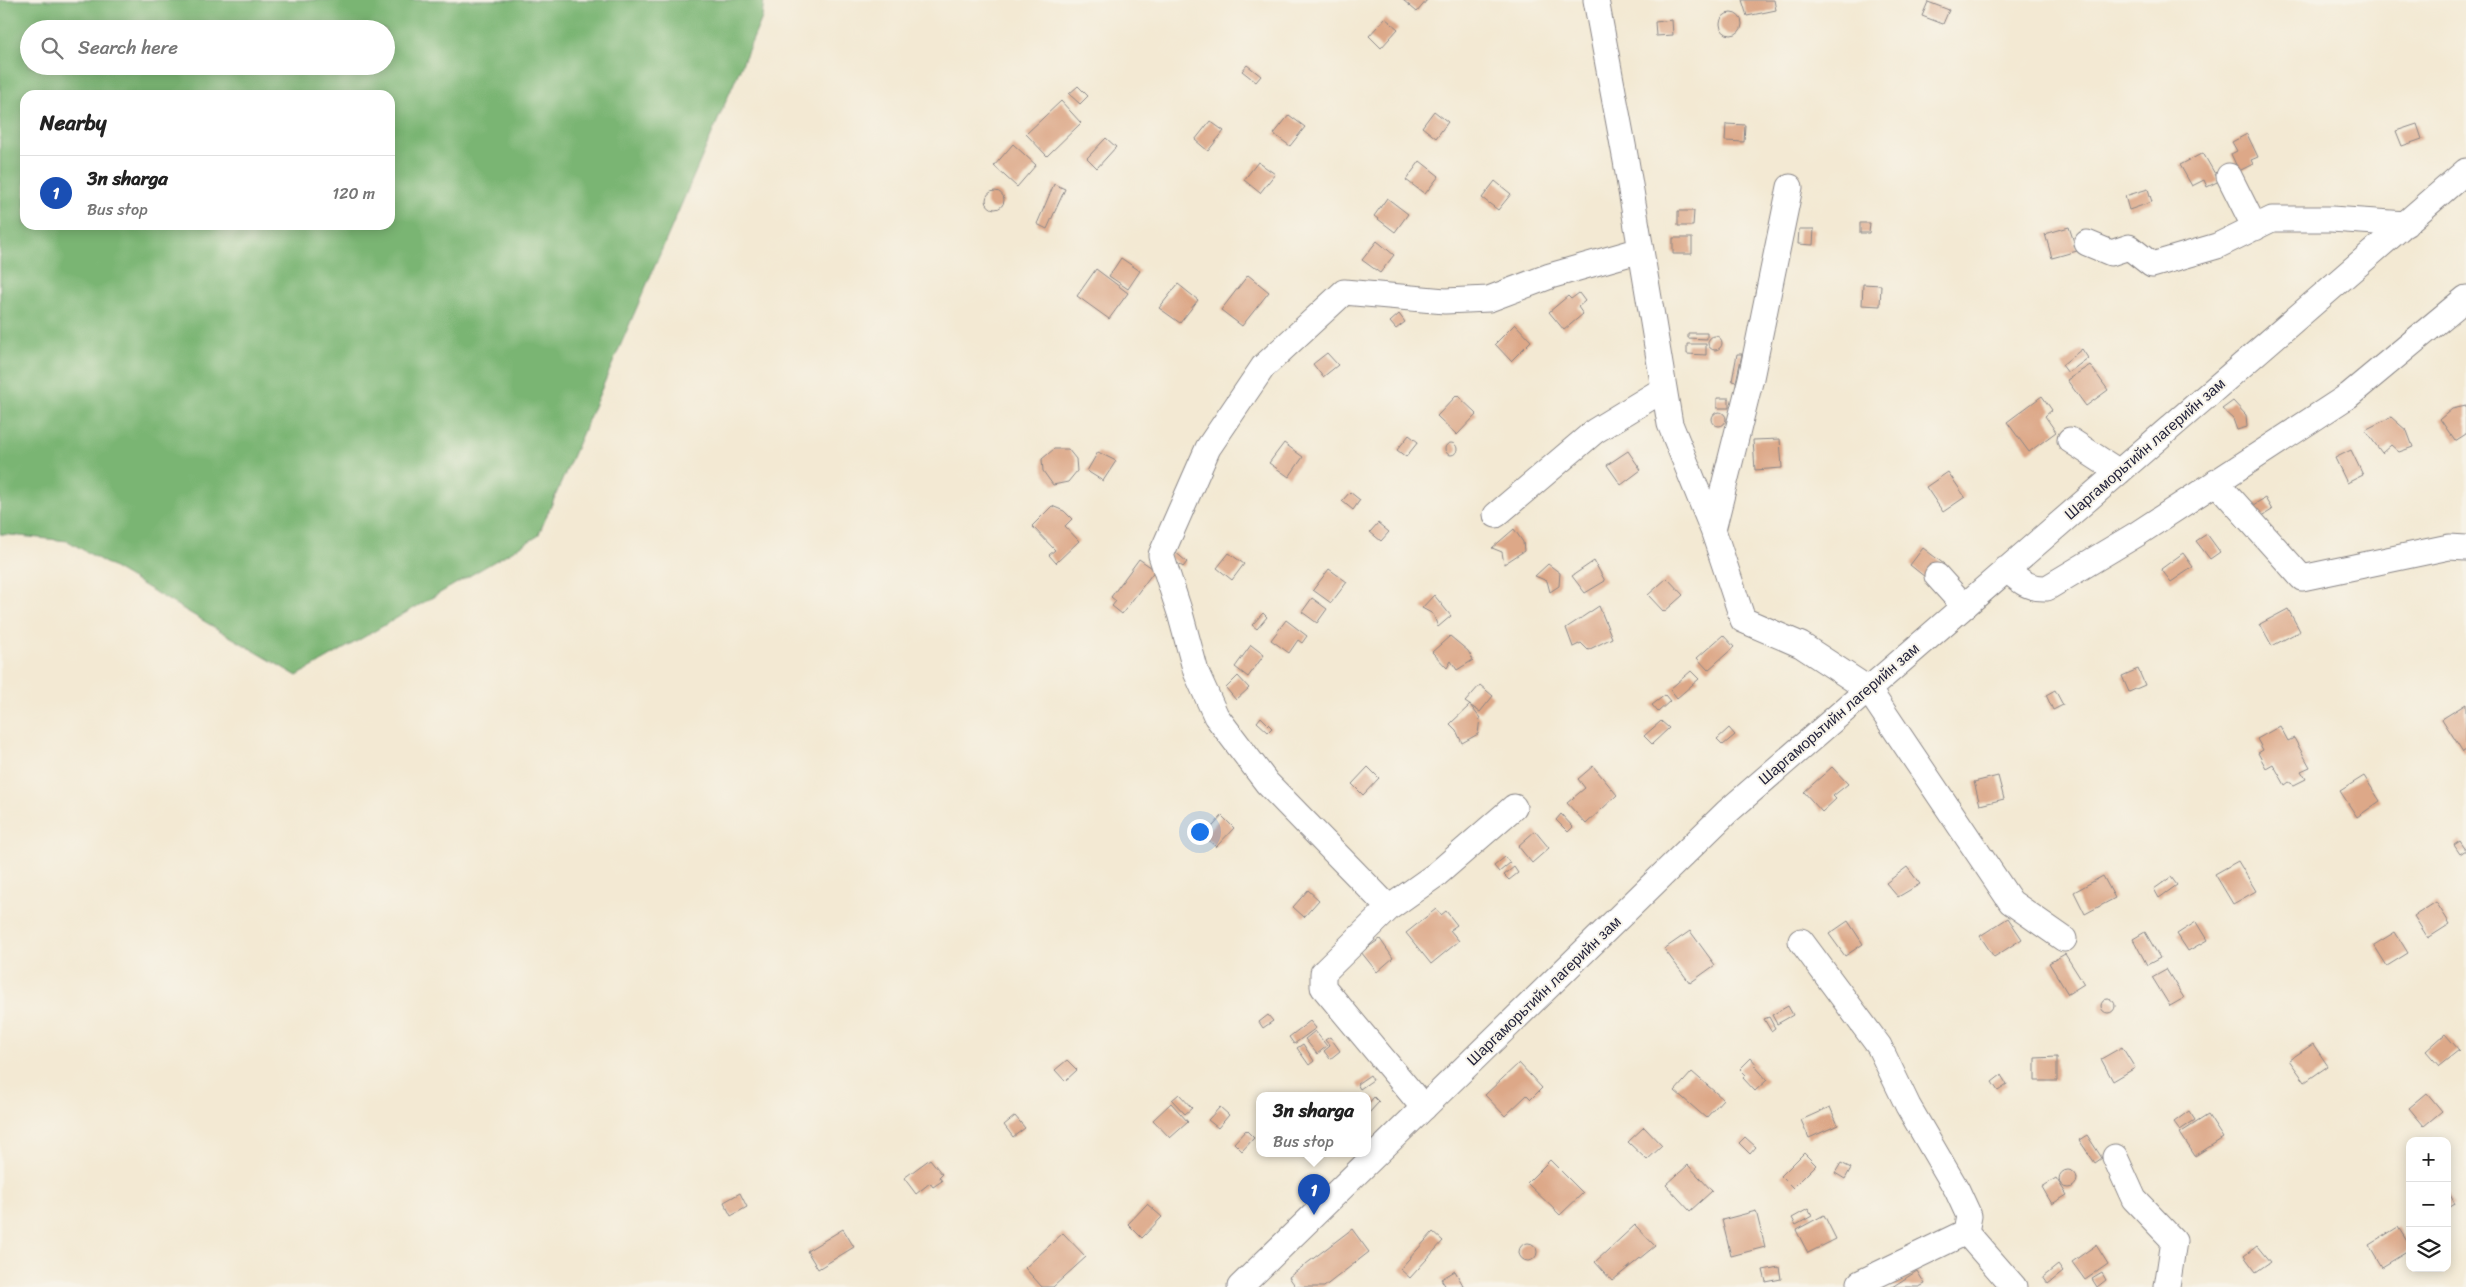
<!DOCTYPE html>
<html lang="en">
<head>
<meta charset="utf-8">
<style>
	:root { --surface:#fff; --page:#f2f2f2; --text:#222; --muted:#767676; --line:#e0e0e0; --accent:#ea580c }
	body { margin:0; font-family:Sriracha,sans-serif; background:var(--page); color:var(--text) }
	.controls { position:absolute; right:15px; bottom:15px; display:grid; overflow:hidden; border-radius:10px; box-shadow:0 2px 12px #0003 }
	.controls button { width:45px; height:45px; display:grid; place-items:center; padding:0; border:0; border-bottom:1px solid var(--line); background:var(--surface); color:var(--text); font:25px sans-serif }
	.you { position:absolute; left:1199px; top:831px; width:18px; height:18px; margin:-12px; border:4px solid #fff; border-radius:50%; background:#1a73e8; box-shadow:0 0 0 8px #1a73e833 }
	.badge { display:grid; place-items:center; width:32px; height:32px; border-radius:50%; background:var(--accent); color:#fff; font-size:16px; font-weight:700 }
	.pin { position:absolute; translate:-50% -41px; filter:drop-shadow(0 1px 2px #0008) }
	.pin::after { content:''; position:absolute; top:26px; width:18px; height:15px; background:inherit; clip-path:polygon(0 0,100% 0,50% 100%) }
	.popup { position:absolute; left:1256px; top:1092px; width:115px; height:65px; box-sizing:border-box; display:grid; place-content:center; border-radius:10px; background:var(--surface); filter:drop-shadow(0 1px 4px #0005); font-size:16px; white-space:nowrap; color:var(--muted) }
	.popup b { font-size:19px; color:var(--text) }
	.popup::after { content:''; position:absolute; left:50%; top:100%; margin-left:-10px; border:10px solid transparent; border-top-color:var(--surface) }
	.list { margin:0; padding:0; list-style:none }
	h2 { display:flex; justify-content:space-between; align-items:center; height:65px; margin:0; padding:0 20px; font-size:21px }
	h2 small { font-size:16px; font-weight:400; color:var(--muted) }
	.list li { display:grid; grid-template-columns:32px 1fr auto; gap:15px; align-items:center; box-sizing:border-box; height:75px; padding:0 20px; border-top:1px solid var(--line) }
	.list b { display:block; font-size:19px; white-space:nowrap }
	.list p { margin:0; font-size:16px; white-space:nowrap; color:var(--muted) }
	.list em { font-size:16px; font-style:normal; color:var(--muted) }
	.icon { flex:none; width:28px; height:28px; fill:none; stroke:currentColor; stroke-width:2; stroke-linecap:round; stroke-linejoin:round }
	.map { position:relative; flex:none; width:2466px; height:1287px; overflow:hidden }
	.search { position:absolute; background:var(--surface); box-shadow:0 2px 12px #0003; left:20px; top:20px; width:375px; height:55px; display:flex; align-items:center; gap:12px; box-sizing:border-box; padding:0 18px; border-radius:28px; color:var(--muted); font-size:19px }
	.panel { position:absolute; background:var(--surface); box-shadow:0 2px 12px #0003; left:20px; top:90px; width:375px; height:140px; border-radius:15px }
	.map>svg:first-child { display:block }
</style>
</head>
<body>
<div class="map">
<svg width="2466" height="1287" viewBox="0 0 2466 1287">
	<rect width="100%" height="100%" fill="#f7f3e8"/>
	<filter id="ink" filterUnits="userSpaceOnUse"><feTurbulence type="fractalNoise" baseFrequency=".02" numOctaves="2"/><feDisplacementMap in="SourceGraphic" scale="10" xChannelSelector="R" yChannelSelector="G"/><feConvolveMatrix kernelMatrix="1 2 1 2 8 2 1 2 1" color-interpolation-filters="sRGB"/></filter>
	<filter id="wash" filterUnits="userSpaceOnUse"><feTurbulence type="fractalNoise" baseFrequency=".0096" numOctaves="4" result="noise"/><feDisplacementMap in="SourceGraphic" scale="20" xChannelSelector="R" yChannelSelector="G"/><feGaussianBlur stdDeviation="1.12" result="paint"/><feColorMatrix in="noise" values="0 0 0 0 0 0 0 0 0 0 0 0 0 0 0 0 0 1.4 0 .05"/><feComposite in="paint" operator="in"/></filter>
	<g filter="url(#wash)">
		<rect width="100%" height="100%" fill="#f3e9d3"/>
		<path fill="#7ab573" stroke="#4e6c57" fill-rule="evenodd" d="M0,0H764L762,18L538,536L297,676L68,541L0,534ZM29,29H386V66H29ZM25,95H390V225H25Z"/>
		<g id="blocks">
			<path fill="#dda888" d="M1403,0H1427L1417,12Z
				M1742,0H1774L1776,10L1747,16Z
				M1928,2L1949,10L1943,24L1922,16Z
				M1720 24a11 11 0 1 1 22 0a11 11 0 1 1-22 0Z
				M1385,18L1398,29L1381,48L1369,36Z
				M1672,20L1673,35L1656,36L1655,22Z
				M1247,65L1261,76L1256,82L1242,71Z
				M1078,86L1088,96L1080,104L1069,94Z
				M1061,101L1081,123L1047,156L1026,134Z
				M1434,111L1448,122L1436,138L1422,127Z
				M1289,115L1305,127L1290,146L1274,134Z
				M1210,121L1224,131L1208,151L1195,140Z
				M1726,124L1745,125L1744,142L1725,141Z
				M2417,124L2422,139L2402,146L2396,131Z
				M2247,134L2258,157L2251,160L2253,164L2239,171L2231,154L2237,151L2232,142Z
				M1106,138L1116,147L1097,168L1087,158Z
				M1013,144L1036,165L1017,187L994,166Z
				M2203,153L2219,181L2207,187L2204,180L2192,186L2180,165Z
				M1420,161L1439,176L1425,194L1406,180Z
				M1258,162L1275,174L1260,193L1244,180Z
				M1495,181L1511,194L1498,210L1482,198Z
				M1054,184L1065,189L1047,229L1037,224Z
				M2148,189L2152,202L2129,210L2125,196Z
				M986 200a9 9 0 1 1 18 0a9 9 0 1 1-18 0Z
				M1387,198L1408,214L1395,232L1374,216Z
				M1678,211H1694L1693,226H1678Z
				M1860,223H1870L1869,233H1860Z
				M2069,227L2077,251L2052,258L2045,234Z
				M1799,229H1814L1813,245L1798,244Z
				M1673,238H1692V254H1673Z
				M1377,241L1394,255L1380,273L1362,260Z
				M1121,258L1140,271L1128,289L1109,276Z
				M1096,269L1128,293L1109,319L1077,296Z
				M1248,275L1269,292L1242,326L1221,310Z
				M1178,284L1198,300L1180,323L1159,308Z
				M1863,284L1881,285L1880,306L1862,305Z
				M1579,293L1585,301L1578,307L1583,314L1564,330L1549,312L1568,296L1571,299Z
				M1399,314L1405,322L1396,329L1390,322Z
				M1515,324L1531,341L1511,361L1495,344Z
				M1688,333H1707V339L1688,338Z
				M1708 343a7 7 0 1 1 14 0a7 7 0 1 1-14 0Z
				M1687,344H1706V355L1687,354Z
				M2082,349L2088,358L2068,373L2062,365Z
				M1327,353L1338,365L1323,377L1313,364Z
				M1737,354H1742L1736,382L1732,381Z
				M2090,365L2108,390L2086,406L2067,380Z
				M1457,395L1477,414L1457,435L1437,416Z
				M2042,396L2052,410L2045,416L2056,432L2029,452L2007,422Z
				M1717,398H1729V408H1717Z
				M2233,401L2246,415L2247,427L2237,430L2233,419L2222,409Z
				M2466,406V434L2455,441L2440,419L2452,409Z
				M1712 419a7 7 0 1 1 14 0a7 7 0 1 1-14 0Z
				M2391,417L2407,431L2413,447L2399,452L2391,445L2382,453L2365,430Z
				M1409,435L1418,442L1406,457L1397,450Z
				M1780,439L1782,468L1755,470L1753,440Z
				M1284,443L1303,457L1289,477L1269,463Z
				M1445 449a6 6 0 1 1 12 0a6 6 0 1 1-12 0Z
				M1054,449H1068L1076,459L1077,471L1068,482L1053,485L1043,471L1042,459Z
				M2351,450L2363,475L2347,483L2335,458Z
				M1628,451L1641,470L1621,485L1607,465Z
				M1098,452L1116,461L1103,481L1087,471Z
				M1948,472L1965,497L1943,512L1926,487Z
				M1350,492L1360,500L1353,510L1342,501Z
				M2265,498L2272,510L2254,521L2246,509Z
				M1052,506L1064,511L1072,519L1065,526L1079,541L1056,563L1049,555L1055,550L1032,526Z
				M1378,523L1389,532L1381,541L1370,532Z
				M1514,529L1523,542L1524,551L1504,564L1502,552L1492,548Z
				M2207,534L2220,552L2210,559L2196,541Z
				M1923,548L1944,564L1930,581L1910,565Z
				M1174,551L1187,562L1183,567L1169,557Z
				M1229,553L1244,564L1232,580L1217,568Z
				M2183,553L2193,567L2171,582L2161,569Z
				M1139,559L1155,570L1122,614L1112,606L1116,601L1111,597Z
				M1594,561L1605,581L1585,593L1572,576Z
				M1548,564L1560,573L1559,586L1550,592L1547,581L1535,576Z
				M1329,569L1347,582L1331,603L1313,590Z
				M1667,578L1683,595L1664,612L1648,595Z
				M1434,595L1451,616L1438,627L1433,614L1422,608Z
				M1312,598L1327,609L1317,623L1302,612Z
				M1599,606L1612,638L1588,650L1581,643L1573,647L1566,628Z
				M2288,609L2300,631L2272,646L2260,624Z
				M1263,613L1267,617L1257,629L1252,625Z
				M1286,620L1307,636L1302,643L1298,640L1289,653L1271,640Z
				M1723,635L1734,647L1708,670L1697,658Z
				M1450,636L1468,651L1473,660L1457,670L1451,661L1447,668L1432,652Z
				M1251,645L1264,655L1248,677L1235,667Z
				M2138,669L2145,685L2129,692L2122,676Z
				M1691,671L1699,679L1677,698L1670,689Z
				M1238,676L1249,688L1236,700L1226,688Z
				M1480,685L1493,696L1480,712L1465,702Z
				M2055,690L2063,705L2053,710L2046,695Z
				M1665,695L1670,701L1658,712L1652,705Z
				M2466,704V750L2463,752L2442,719Z
				M1470,705L1480,718L1478,734L1462,743L1456,730L1450,724Z
				M1261,717L1272,728L1268,732L1257,722Z
				M1661,721L1669,728L1652,744L1644,736Z
				M2280,726L2288,741L2294,738L2310,767L2301,771L2306,779L2294,785L2289,782L2285,785L2273,764L2266,768L2258,753L2263,750L2257,739Z
				M1729,728L1735,735L1723,745L1717,739Z
				M1593,766L1617,795L1586,824L1567,803L1585,788L1578,779Z
				M1368,767L1379,778L1363,795L1352,784Z
				M1832,767L1848,784L1833,796L1836,799L1822,812L1804,792Z
				M1998,776L2004,799L1980,805L1974,782Z
				M2364,776L2380,801L2357,817L2340,791Z
				M1561,814L1573,827L1568,832L1556,820Z
				M1222,816L1234,828L1216,847L1204,836Z
				M1535,831L1549,848L1532,863L1518,846Z
				M2460,841L2466,850L2460,854L2454,845Z
				M1505,857L1510,863L1499,872L1494,866Z
				M2238,861L2256,891L2233,904L2215,874Z
				M1514,867L1518,873L1509,880L1504,875Z
				M1907,867L1920,884L1898,897L1886,883Z
				M2103,876L2115,898L2085,914L2074,892Z
				M2171,877L2177,885L2159,898L2154,889Z
				M1308,890L1319,900L1304,917L1293,907Z
				M2436,902L2450,924L2428,938L2414,916Z
				M1436,909L1441,915L1446,911L1457,925L1450,930L1459,941L1431,964L1406,933Z
				M2008,918L2022,939L1994,957L1980,936Z
				M1848,921L1863,944L1845,956L1829,934Z
				M2196,922L2207,940L2188,951L2177,934Z
				M1690,931L1715,965L1690,983L1664,949Z
				M2145,932L2160,958L2147,965L2133,939Z
				M2395,932L2408,953L2387,966L2374,945Z
				M1380,939L1393,958L1377,972L1361,952Z
				M2065,954L2084,984L2068,994L2049,963Z
				M2166,969L2184,998L2170,1006L2152,977Z
				M2101 1006a7 7 0 1 1 14 0a7 7 0 1 1-14 0Z
				M1788,1006L1793,1015L1777,1024L1772,1015Z
				M1268,1015L1273,1021L1263,1028L1259,1022Z
				M1769,1017L1775,1028L1771,1031L1764,1019Z
				M1310,1021L1316,1028L1294,1044L1289,1037Z
				M1315,1031L1327,1046L1317,1054L1305,1039Z
				M2445,1034L2459,1050L2439,1066L2426,1051Z
				M1330,1037L1340,1051L1330,1059L1324,1051L1330,1046L1325,1040Z
				M1303,1044L1314,1061L1309,1065L1297,1048Z
				M2313,1044L2328,1066L2305,1082L2289,1060Z
				M2122,1047L2135,1068L2113,1081L2101,1059Z
				M2057,1057V1081H2035V1058Z
				M1751,1058L1757,1065L1755,1066L1767,1080L1755,1091L1743,1078L1746,1075L1740,1069Z
				M1067,1060L1077,1070L1065,1081L1055,1070Z
				M1519,1063L1542,1088L1531,1099L1527,1095L1505,1116L1485,1095Z
				M1692,1072L1723,1099L1706,1118L1675,1091Z
				M1370,1075L1373,1080L1360,1089L1357,1084Z
				M2001,1075L2007,1085L1998,1091L1992,1082Z
				M2427,1093L2442,1111L2424,1126L2409,1108Z
				M1179,1094L1192,1108L1185,1114L1172,1100Z
				M1374,1097L1379,1102L1368,1114V1104Z
				M1171,1103L1188,1122L1170,1138L1153,1120Z
				M1220,1107L1229,1115L1218,1128L1208,1120Z
				M1830,1107L1838,1125L1809,1138L1801,1120Z
				M2189,1111L2195,1120L2180,1130L2174,1122Z
				M2208,1115L2223,1138L2195,1156L2180,1133Z
				M1015,1116L1025,1128L1013,1137L1004,1125Z
				M1644,1127L1662,1146L1647,1160L1628,1142Z
				M1246,1130L1254,1138L1242,1151L1234,1143Z
				M2087,1135L2102,1158L2095,1163L2079,1140Z
				M1745,1137L1756,1147L1750,1154L1739,1143Z
				M1804,1153L1816,1165L1793,1188L1781,1176Z
				M930,1159L942,1174L939,1177L942,1181L933,1187L930,1183L916,1194L904,1178Z
				M1550,1160L1583,1193L1560,1215L1527,1183Z
				M1841,1163L1851,1168L1845,1179L1835,1173Z
				M1688,1165L1712,1191L1690,1211L1666,1185Z
				M2059 1179a9 9 0 1 1 18 0a9 9 0 1 1-18 0Z
				M2056,1178L2067,1195L2052,1204L2042,1187Z
				M740,1193L747,1207L731,1216L724,1202Z
				M2449,1193L2455,1204L2447,1209V1194Z
				M1147,1204L1162,1217L1142,1238L1128,1224Z
				M1808,1209L1812,1216L1796,1225L1792,1218Z
				M1756,1211L1765,1247L1731,1256L1722,1220Z
				M1824,1215L1836,1239L1808,1253L1796,1230Z
				M1635,1225L1655,1246L1612,1281L1595,1262Z
				M2398,1227L2410,1246V1250L2382,1267L2369,1245Z
				M843,1229L854,1247L818,1269L807,1251Z
				M1352,1229L1369,1252L1324,1287H1296L1289,1277Z
				M1433,1232L1443,1241L1410,1278L1400,1269Z
				M1063,1233L1086,1257L1053,1287H1042L1025,1268Z
				M1519 1252a9 9 0 1 1 18 0a9 9 0 1 1-18 0Z
				M2096,1245L2108,1264L2085,1280L2072,1262Z
				M2257,1246L2270,1262L2256,1272L2244,1256Z
				M2058,1265L2063,1272L2048,1284L2043,1277Z
				M1779,1267L1781,1279L1766,1282L1763,1270Z
				M1455,1271L1464,1287H1446L1441,1279Z
				M1917,1271L1925,1284L1919,1287H1892Z
				M2102,1273L2106,1280L2097,1287L2092,1279Z"/>
		</g>
	</g>
	<g filter="url(#ink)">
		<use href="#blocks" fill-opacity="0" stroke="#8a8687" stroke-width="1"/>
		<g fill="none" stroke-linecap="round" stroke-linejoin="round">
			<defs>
				<path id="minor" d="M1596,0L1626,161L1670,424L1713,530L1743,620L1801,645L1868,689L2011,902L2064,939
					M2229,176L2255,228
					M2087,243L2111,253L2129,247L2152,265L2217,246L2272,219H2331L2406,224
					M2070,440L2119,472
					M2216,482L2302,578L2449,547L2466,548
					M1496,515L1595,431L1664,389
					M1713,530L1751,378L1790,187
					M2006,569C2020,581 2028,589 2047,588L2137,534L2348,396L2466,298
					M1937,576L1964,606
					M1389,908L1267,783L1216,716L1196,672L1180,613L1161,555L1208,448L1263,367L1344,292L1445,301L1489,299L1550,276L1641,250
					M1801,941L1879,1046L1908,1106L1957,1190L1969,1216L1966,1232L2014,1287
					M1424,1108L1323,987V973L1389,908L1437,874L1514,807
					M2115,1157L2134,1199L2174,1241L2167,1287
					M1860,1283L1966,1232
					M1240,1287L1727,812L2466,171"/>
			</defs>
			<use href="#minor" stroke="#8a8687" stroke-width="27"/>
			<use href="#minor" stroke="#fff" stroke-width="25"/>
		</g>
	</g>
	<g text-anchor="middle" dominant-baseline="central" stroke-width="4" stroke-linejoin="round" paint-order="stroke">
		<g font-size="15" fill="#22223b" stroke="#f7f3e8">
			<text transform="translate(2145 449) rotate(-41)">Шаргаморьтийн лагерийн зам</text>
			<text transform="translate(1839 714) rotate(-41)">Шаргаморьтийн лагерийн зам</text>
			<text transform="translate(1544 991) rotate(-44)">Шаргаморьтийн лагерийн зам</text>
		</g>
	</g>
</svg>
<div class="controls">
<button>+</button>
<button>−</button>
<button><svg class="icon" aria-label="layers" viewBox="0 0 24 24"><path d="M12 4l9 5-9 5-9-5zM3 14l9 5 9-5"/></svg></button>
</div>
<div class="you"></div>
<div class="pin badge" style="left:1314px;top:1215px;background:#1a4fb4">1</div>
<div class="popup"><b>3n sharga</b>Bus stop</div>
<div class="search"><svg class="icon" aria-label="search" viewBox="0 0 24 24"><circle cx="10" cy="10" r="6"/><path d="M15 15l6 6"/></svg>Search here</div>
<section class="panel">
<h2>Nearby<small></small></h2>
<ul class="list">
<li><span class="badge" style="background:#1a4fb4">1</span><div><b>3n sharga</b><p>Bus stop</p></div><em>120 m</em></li>
</ul>
</section>
</div>
</body>
</html>
